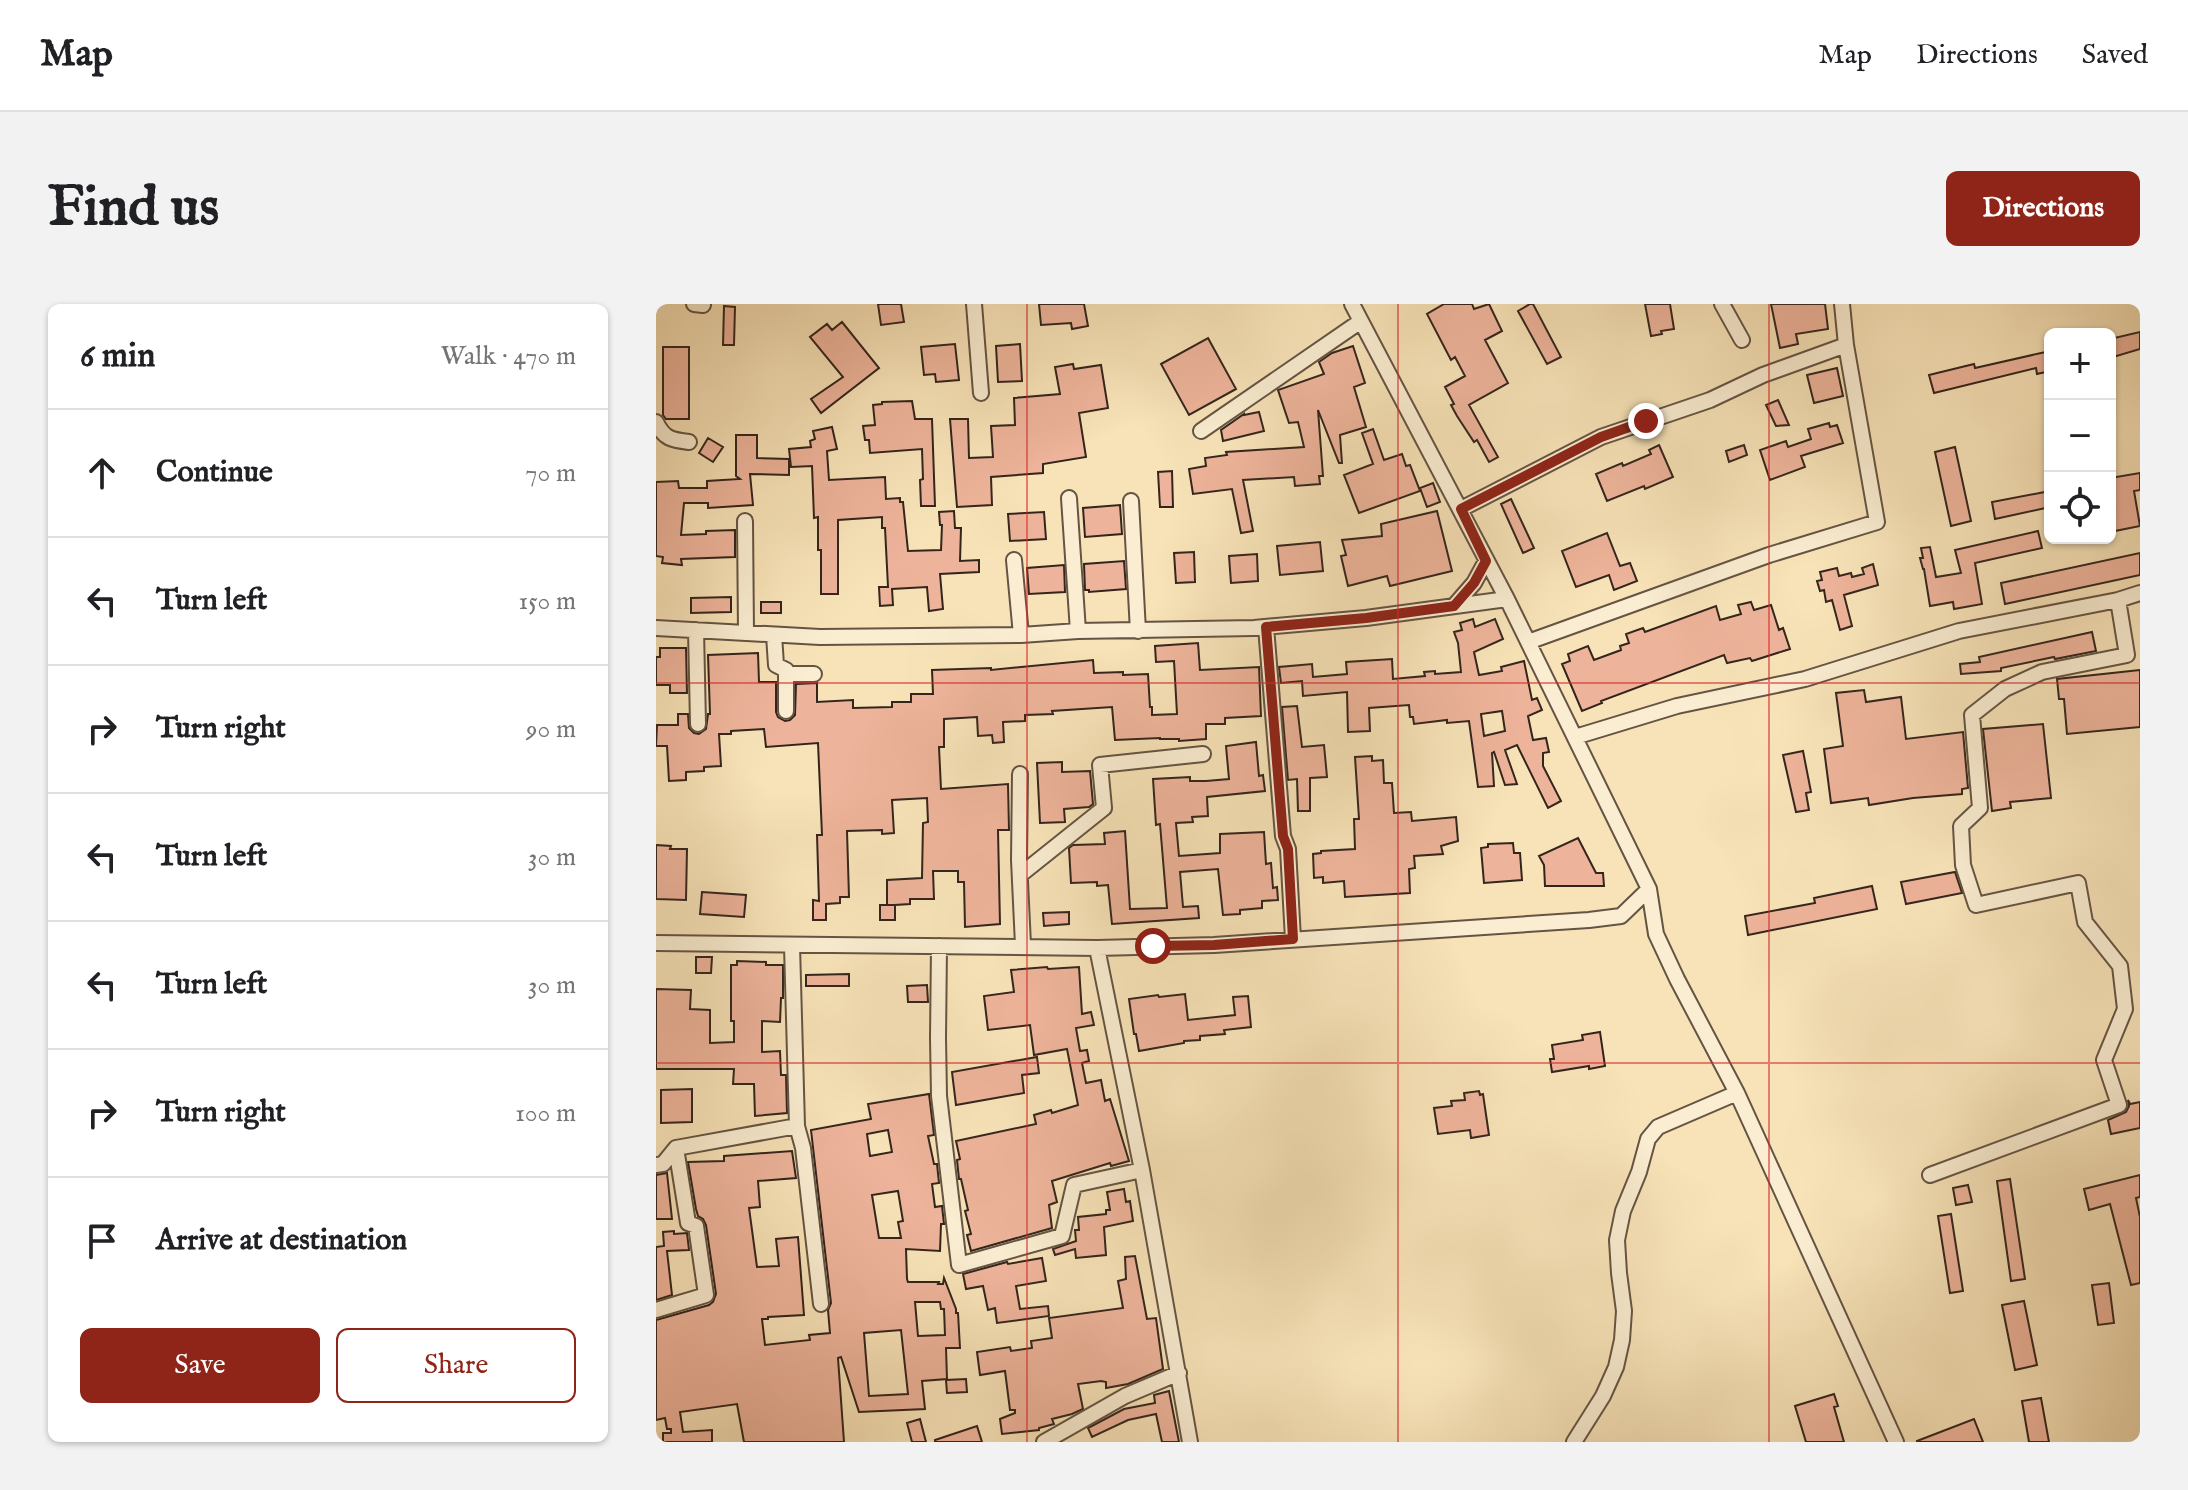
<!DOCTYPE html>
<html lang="en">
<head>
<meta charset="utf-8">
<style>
	:root { --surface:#fff; --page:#f2f2f2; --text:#202124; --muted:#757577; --line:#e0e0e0; --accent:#8f2418 }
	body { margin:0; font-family:"IM FELL English",serif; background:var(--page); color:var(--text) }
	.controls { position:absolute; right:24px; top:24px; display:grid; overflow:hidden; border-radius:12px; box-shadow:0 2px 6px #0004 }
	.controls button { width:72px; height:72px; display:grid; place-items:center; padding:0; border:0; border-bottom:2px solid var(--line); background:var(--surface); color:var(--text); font:40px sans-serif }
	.stop { position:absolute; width:24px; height:24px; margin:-18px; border:6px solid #8f2418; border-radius:50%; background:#fff }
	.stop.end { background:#8f2418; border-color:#fff; box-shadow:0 2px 8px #0008 }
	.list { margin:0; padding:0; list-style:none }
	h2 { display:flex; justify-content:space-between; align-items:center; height:104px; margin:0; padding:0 32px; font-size:34px }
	h2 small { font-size:26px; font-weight:400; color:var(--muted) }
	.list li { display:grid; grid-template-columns:52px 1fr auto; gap:24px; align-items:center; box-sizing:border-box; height:128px; padding:0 32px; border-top:2px solid var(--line) }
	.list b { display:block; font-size:30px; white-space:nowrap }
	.list em { font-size:26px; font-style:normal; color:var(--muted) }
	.actions { display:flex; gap:16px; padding:24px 32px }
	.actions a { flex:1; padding:18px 0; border:2px solid var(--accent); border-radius:12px; text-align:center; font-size:28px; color:var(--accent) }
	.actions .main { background:var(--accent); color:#fff }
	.icon { flex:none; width:44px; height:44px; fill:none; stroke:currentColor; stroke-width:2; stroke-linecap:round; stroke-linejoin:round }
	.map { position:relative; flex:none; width:1484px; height:1138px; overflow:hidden; border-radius:12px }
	header { display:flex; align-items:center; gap:48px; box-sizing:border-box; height:112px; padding:0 40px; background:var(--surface); border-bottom:2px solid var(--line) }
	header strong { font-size:38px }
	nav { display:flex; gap:44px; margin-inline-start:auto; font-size:28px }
	.intro { display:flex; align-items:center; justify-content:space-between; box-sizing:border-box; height:192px; padding:0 48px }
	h1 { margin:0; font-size:56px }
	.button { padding:20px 36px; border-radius:12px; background:var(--accent); color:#fff; font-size:28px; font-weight:700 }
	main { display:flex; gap:48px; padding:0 48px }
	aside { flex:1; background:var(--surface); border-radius:12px; box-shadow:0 2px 6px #0004 }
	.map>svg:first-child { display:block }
</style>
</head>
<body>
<header>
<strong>Map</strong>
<nav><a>Map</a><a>Directions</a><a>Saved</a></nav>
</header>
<div class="intro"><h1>Find us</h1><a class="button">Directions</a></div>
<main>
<aside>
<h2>6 min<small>Walk · 470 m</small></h2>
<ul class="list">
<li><svg class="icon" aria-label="ahead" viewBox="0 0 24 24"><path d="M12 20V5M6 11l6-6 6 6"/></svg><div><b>Continue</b></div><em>70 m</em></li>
<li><svg class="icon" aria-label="left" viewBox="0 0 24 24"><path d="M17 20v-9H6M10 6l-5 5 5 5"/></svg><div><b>Turn left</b></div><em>150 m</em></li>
<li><svg class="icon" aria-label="right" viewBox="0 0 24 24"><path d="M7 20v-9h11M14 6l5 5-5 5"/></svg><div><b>Turn right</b></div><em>90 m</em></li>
<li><svg class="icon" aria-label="left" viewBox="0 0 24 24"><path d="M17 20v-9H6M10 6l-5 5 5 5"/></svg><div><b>Turn left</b></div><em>30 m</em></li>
<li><svg class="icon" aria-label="left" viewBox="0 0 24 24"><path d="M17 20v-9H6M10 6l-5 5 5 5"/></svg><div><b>Turn left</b></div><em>30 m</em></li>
<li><svg class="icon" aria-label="right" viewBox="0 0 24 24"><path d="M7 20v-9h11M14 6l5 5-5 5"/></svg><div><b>Turn right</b></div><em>100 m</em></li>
<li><svg class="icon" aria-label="arrive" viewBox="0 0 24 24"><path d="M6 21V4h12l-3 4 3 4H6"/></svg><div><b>Arrive at destination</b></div></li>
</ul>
<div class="actions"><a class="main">Save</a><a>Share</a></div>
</aside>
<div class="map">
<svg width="1484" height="1138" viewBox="0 0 1484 1138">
	<rect width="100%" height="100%" fill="#f8e3b8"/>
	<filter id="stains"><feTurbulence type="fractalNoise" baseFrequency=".0025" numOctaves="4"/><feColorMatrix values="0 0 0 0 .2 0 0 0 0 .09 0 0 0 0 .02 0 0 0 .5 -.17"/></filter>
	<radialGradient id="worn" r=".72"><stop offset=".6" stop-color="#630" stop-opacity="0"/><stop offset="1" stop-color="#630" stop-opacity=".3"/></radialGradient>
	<path fill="#eeb49b" stroke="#34251c" stroke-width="2" fill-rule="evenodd" d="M222,0H245L248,18L225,21Z
		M383,0H428L432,22L416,25L415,19L385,21Z
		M788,0H816L818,5L833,0L846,27L829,36L852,79L813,101L842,153L833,158L821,136L818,138L801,112L795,101L798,100L789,83L809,72L799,53L795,56L771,10Z
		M874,0H877L905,53L891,60L862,7Z
		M989,0H1014L1018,25L1005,27L1006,30L995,32Z
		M1115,0H1169L1172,25L1140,30L1142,40L1124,44Z
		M68,2L79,3L78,41H67Z
		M186,18L223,64L165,109L155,95L187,73L154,33L171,20L176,26Z
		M1484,28V45L1454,54V35Z
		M552,34L580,85L533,111L505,60Z
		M299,40L303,76L280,78L279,70L268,71L265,43Z
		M364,40L366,77L342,78L340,42Z
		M697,42L709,79L698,83L710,123L684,131L686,159H683L662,106L667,172H663L664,180L639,182L638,173L587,176L597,227L585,229L576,185L537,190L533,165L550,162L549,154L571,151L570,148L648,143L642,118L633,119L622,86L668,70L663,58L676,49Z
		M7,43H33V115H10L7,111Z
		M1394,47V67L1381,70L1380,64L1278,89L1273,71L1318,60L1319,64Z
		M417,60L418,65L445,61L452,104L423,109L430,153L387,160V169L335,173L336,201L301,203L294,115H312L313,154L337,153L335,122L359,121L358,94L404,90L399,63Z
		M1181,64L1187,92L1158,99L1151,71Z
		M1122,96L1133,121L1120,122L1110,101Z
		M256,97L259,115H276L279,202H265L264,176L267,175L266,145L214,149L213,136H209L207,122L219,121L217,101L226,100V98Z
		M603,108L608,127L567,137L565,126L588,110V111Z
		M1173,119L1174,123L1181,121L1187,139L1145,152L1149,163L1114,176L1104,146L1130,137L1132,143L1155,135L1152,125Z
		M176,123L181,145L171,147L173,176L229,173L230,195L244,194V198H247L252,247L285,246L286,221H284L283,208L298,207L299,224H305L304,257L323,256V268L284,270L287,305L273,307L271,283L236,285L237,301L224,302L223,283H232L229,224H226V213L182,216V290H165V246H162V213L158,214L156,162L135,163L133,145L155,143L154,137L159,135L157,127Z
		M717,125L728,156L746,150L750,162L754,161L764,187L703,209L688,171L717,160L706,129Z
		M80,131H101V154L133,155V171L94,170L97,201L52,204V199H28L25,231L50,230V227L79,226V253L25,255L26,261L6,259L7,253L0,252V178L22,177L23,184H51V177L84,175L80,172Z
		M52,134L67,143L57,158L43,149Z
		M1003,141L1017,173L989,185L988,182L951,197L940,170L966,159L967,162L995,150L993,146Z
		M1088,141L1091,151L1073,158L1070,147Z
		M1299,143L1315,217L1295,222L1279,148Z
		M516,167L517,203H504L502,168Z
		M1484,169V186L1478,187L1484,222L1454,228V174Z
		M777,179L784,198L771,203L764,184Z
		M1394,187V203L1339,215L1336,198Z
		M855,195L878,244L867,249L845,200Z
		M464,201L466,230L429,233L427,204Z
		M781,207L796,267L734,282L731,272L692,282L685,252L690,251L686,236L726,232L725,220Z
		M388,208L390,235L354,237L352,210Z
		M1382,227L1386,244L1319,259L1326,300L1298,305L1297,298L1274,302L1268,265H1267L1264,254H1267L1265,244L1274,243L1280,273L1305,269L1299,246Z
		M951,229L964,262L974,259L981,277L958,286L953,271L920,283L906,247Z
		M664,238L667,267L624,271L621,242Z
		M538,248L539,278L520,279L518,249Z
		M1484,249V271L1349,300L1345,279Z
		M601,250L602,277L575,279L573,252Z
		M468,257L470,285L433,288V286H429L428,260Z
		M1217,260L1222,281L1188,291L1196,322L1184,326L1176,296L1170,298L1168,286L1164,287L1161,277L1166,276L1164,268L1181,264L1183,272L1195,269L1196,273L1208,270L1206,264Z
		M408,261L409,288L373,290L371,264Z
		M75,293V308L35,309V294Z
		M105,298H125V309H105Z
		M1095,298L1098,306L1115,301L1123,326L1127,324L1134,345L1096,357L1094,354L1071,359L1068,351L945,397L946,399L926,407L906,360L914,357L912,350L932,342L938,356L965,346L964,342L973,339L970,330L987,324L989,328L1060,302L1064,316L1085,310L1082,301Z
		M817,315L819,323L839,315L847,335L818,348L823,371L846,367L845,363L868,357L876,396L881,394L886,406L872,412L877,436L890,434L893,448L887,449V462L905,497L892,504L861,441L849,446L861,480L849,481L838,448L836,449L838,482L822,483L813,417L791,419V416L758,420L757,413H754L753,401L713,404L714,427L692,428L691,388L647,392L646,377L625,379L623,363L656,360L657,373L691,370L690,358L736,355L737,375L769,372L768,368L779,367V370L805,368L802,339L798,328L806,326L804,319ZM846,407L849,427L828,432L825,410Z
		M1436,328L1440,347L1399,355L1398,353L1345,364V367L1305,370L1304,360L1324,358L1323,353Z
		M542,339L544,366L603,363L605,412L569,414V420H550V435L523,437V435H504V434L459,436L456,403L396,407L397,410L369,411V417L347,418L348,438L337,439L336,431L322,432L321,413L288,415V443H283L285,485L352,480L353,526H342L344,620L309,623L308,578H302V567H277L278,595H254V600L239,601V616H224V601H238H231V576L266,574L267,519L272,518L271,494L236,496L238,529L226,530V526L191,527L193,593H184V599L170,600V616H157V596L163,597L161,531H166L162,439L110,443L108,425L75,427V430H63L65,462L48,463V467L30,468V476L13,477L11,442H0L1,421H22V410H32L33,424L38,429L43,430L50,425L52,410H54L52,351L102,349L103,378H120V408L122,413L129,417L134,416L139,411L140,380L161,379V398L197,396V404L236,403V398H255V390H277L276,366L335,364V366L437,356L438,369L467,368V371L492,370L494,403H496V411L521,410L518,357L500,358L499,342Z
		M4,344H30L31,389H14V381H0V353H4Z
		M1484,366V423L1411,430L1408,395H1403L1401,375Z
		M1208,386L1210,398L1245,393L1250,435L1307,428L1312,484L1306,485V490L1257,494L1213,501L1212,494L1175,499L1168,445L1187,442L1180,389Z
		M641,402L646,443L668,441L671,473L654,474V507H642L641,475L632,476L626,403Z
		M1387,420L1395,494L1354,498L1355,504L1336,507L1327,425Z
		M600,438L603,472L607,471L609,487L551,493L552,512L536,513L537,518L520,519L523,552L564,549V530L608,528L610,560L615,559L617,584L621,583L622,596L606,597V604L584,606V610L567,611L562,565L524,568L527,603L542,602L543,614L456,620L452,581L441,582V578L415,579L413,544L417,541L449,540L448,529L469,527L474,605L511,604L504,520L500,521L497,475L534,473V477H550L573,475L570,442Z
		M1147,447L1155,488L1150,489L1153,506L1140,508L1127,451Z
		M716,452V457L727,456L728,479H736L738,509L755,508L756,517L800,513L802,537L785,542L787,550L758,552L759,564L753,565L754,589L689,593L688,577L667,579V573L658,574L657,550L665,549V547L699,545L698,515H703L699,453Z
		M406,458V468L434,467L437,500L433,503L408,505L409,518L384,519L381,459Z
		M922,534L940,569H947L948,582H889L888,561L883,552Z
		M857,539L858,549H864L866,576L828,579L825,544L832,543V540Z
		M0,541L15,542L14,545H31L30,596L0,595Z
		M1299,568L1306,589L1250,600L1245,578Z
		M1216,582L1221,605L1092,631L1089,612L1159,599L1158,594Z
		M46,588L90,591L88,613L44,610Z
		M413,608V620L388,622L387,609Z
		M40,653H56L55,669H40Z
		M81,657L110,658V661H127V694H125L124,718L106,717V748L124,747L125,771H130L131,809L99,812L98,780H77L78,765H0V685L35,686L34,705L54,706V739L78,738V717H75V661H81Z
		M391,663L392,665L423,663L426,710L435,708L438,721L420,724L424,747L431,746L433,757L426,759L430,779L445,776L449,797L454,795L473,857L455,862L454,859L396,877L401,898L393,901L396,924L315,947L311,931L315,930L309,907L312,906L305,875H303L301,856L304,855L300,837L380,820L378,811L395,806L396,809L422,801L411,745L378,751L374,721L332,726L328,692L358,688L355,666Z
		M193,670V682H150V671Z
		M271,681L272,698H252L251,682Z
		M529,690L532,716L579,711L577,693L592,692L595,723L568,726L569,730L544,732V736L528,737V739L483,747L480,730H478L473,695L502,691L503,693Z
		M944,728L949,762L933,765V762L896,768L894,755H898L896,741L927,736L926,731Z
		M381,753L383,769L366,771L368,789L300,801L296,768Z
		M36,785V818L5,819V786Z
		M823,787L824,791L827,790L833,831L815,834L814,826L782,830L778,804L796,802L795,797L809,796L808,789Z
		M273,790L278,831L272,832L278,860H281L283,879L276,880L279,903L286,902L288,920H285L284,947L250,945L251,975L252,978H283L282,980H287L288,974L300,1005V1009H302L304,1044H290L291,1075L266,1077L269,1105L203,1108L185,1053L182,1054L188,1138H88L81,1100L24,1108L27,1128L56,1126V1138H7V1129H15V1125H11L9,1114L0,1116V1016L53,1001L57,998L60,990L50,921L47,915L42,912L40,905L32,858L68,857V852L136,847L140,874L102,877L104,903L93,904L101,963L123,962L120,935L142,933L148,1011L112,1013V1015H106L109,1041L154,1036L153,1031L174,1029L172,1006L175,999L155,826L215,815L212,800ZM232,826L236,848L214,852L211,830ZM242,887L247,917L242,918L245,934H223L216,891ZM259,998H284L285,1005H288L289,1031L262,1032ZM245,1026L252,1090L213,1092L208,1029Z
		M1472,796L1474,800L1484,798V824L1455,830L1452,816L1470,808L1473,802Z
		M11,869L16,915H0V871Z
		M1484,871V893L1480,894L1484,913V979L1475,981L1454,900L1433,906L1428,885Z
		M1354,875L1369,975L1355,977L1341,877Z
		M1312,881L1316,898L1300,901L1297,884Z
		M468,885L470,898L474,897L477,917L448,923L450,951L420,954L419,945L399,951L397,945L420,937L419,926H423L422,913L450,910V906H454L451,888Z
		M1295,910L1307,987L1294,989L1282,912Z
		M18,927V930L31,929L33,946L11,947L16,991L0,996V943L8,942L7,928Z
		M479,952L491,1015L500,1014L507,1065L472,1080L450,1084V1078L445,1077L422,1080L427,1105L416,1110L396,1115L398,1120L383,1124V1126L346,1130L344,1115L359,1109V1106H354L349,1067L324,1071L321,1048L354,1043L355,1047L376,1044L375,1037L396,1034L393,1014L467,1004L462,977L470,975L469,953Z
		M386,954L390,977L360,982L364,1005L392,1002L393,1012L341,1019L339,1004L332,1006L327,982L310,985L307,970L351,958L352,960Z
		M1453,979L1458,1019L1442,1021L1436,981Z
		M1368,997L1381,1061L1359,1066L1346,1001Z
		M310,1075L311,1088L291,1089L290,1076Z
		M513,1087L523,1138H506L500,1110L472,1116L436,1133L432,1124L468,1105L499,1099L498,1091Z
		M1178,1090L1182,1102L1178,1103L1188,1138H1150L1139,1102Z
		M1385,1094L1393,1138H1373L1366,1097Z
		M264,1115L270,1138H256L251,1119Z
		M1318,1115L1327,1138H1261V1137Z
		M321,1122L326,1138H279V1136Z"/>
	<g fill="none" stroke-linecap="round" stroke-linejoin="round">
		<defs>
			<path id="minor" d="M38,0L47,1
				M318,0L325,89
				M696,0L851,295L993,585L1000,630L1021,675L1081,789L1240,1138
				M1066,0L1086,36
				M0,118C8,135 16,136 33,138
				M545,127L705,17
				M413,194L422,327
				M475,197L482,327
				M805,205L945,133L1054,96L1107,71L1190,41
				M89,217L90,329
				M358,256L365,331
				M1462,296L1484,289
				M798,302L818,279L830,257
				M610,323L627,532L632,545L637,635
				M0,324L164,333L365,331L422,327L598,324L710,314L851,295
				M40,326L42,420
				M118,331L120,361L130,366V407
				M872,338L1113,251L1221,218L1190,41L1186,0
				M130,370H158
				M919,433L1021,402L1149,375L1303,327L1462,296L1471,351L1386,368L1349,385L1316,411L1324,504L1305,522L1307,561L1320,601L1422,579L1429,618L1464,662L1469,705L1448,756L1463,801L1274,871
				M364,470L363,556L367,641
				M364,571L448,504L444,461L547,450
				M0,639L441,644L558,641L933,616L965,612L993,585
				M283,642L282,734L283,792L303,961L406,932L418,881L486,866
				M441,644L486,866L534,1138
				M141,822L147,844L165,1000
				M0,861L7,860L20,844L141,822L136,642
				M0,1006L50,991L40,922L32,919L20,844
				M388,1138L469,1092L523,1069
				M918,1138L947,1092L960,1063L966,1036L968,1007L963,969L961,936L967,907L983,868L992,835L1002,823L1081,789"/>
		</defs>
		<use href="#minor" stroke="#655443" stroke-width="18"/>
		<use href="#minor" stroke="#faedd1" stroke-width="14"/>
	</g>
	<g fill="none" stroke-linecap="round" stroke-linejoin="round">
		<path stroke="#8f2418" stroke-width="10" d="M497,642L558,641L637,635L632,545L627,532L610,323L710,314L798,302L818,279L830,257L805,205L945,133L990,117"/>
	</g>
	<path fill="none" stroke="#d62828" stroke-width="2" stroke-opacity="0.55" d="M371,0V1138M742,0V1138M1113,0V1138M0,379H1484M0,759H1484"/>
	<rect width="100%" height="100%" filter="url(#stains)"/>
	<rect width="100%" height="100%" fill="url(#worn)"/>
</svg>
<div class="controls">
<button>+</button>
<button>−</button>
<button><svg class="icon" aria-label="locate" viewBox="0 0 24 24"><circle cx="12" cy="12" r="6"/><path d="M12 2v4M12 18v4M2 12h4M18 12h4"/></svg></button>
</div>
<div class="stop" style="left:497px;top:642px"></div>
<div class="stop end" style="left:990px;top:117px"></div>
</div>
</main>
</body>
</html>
